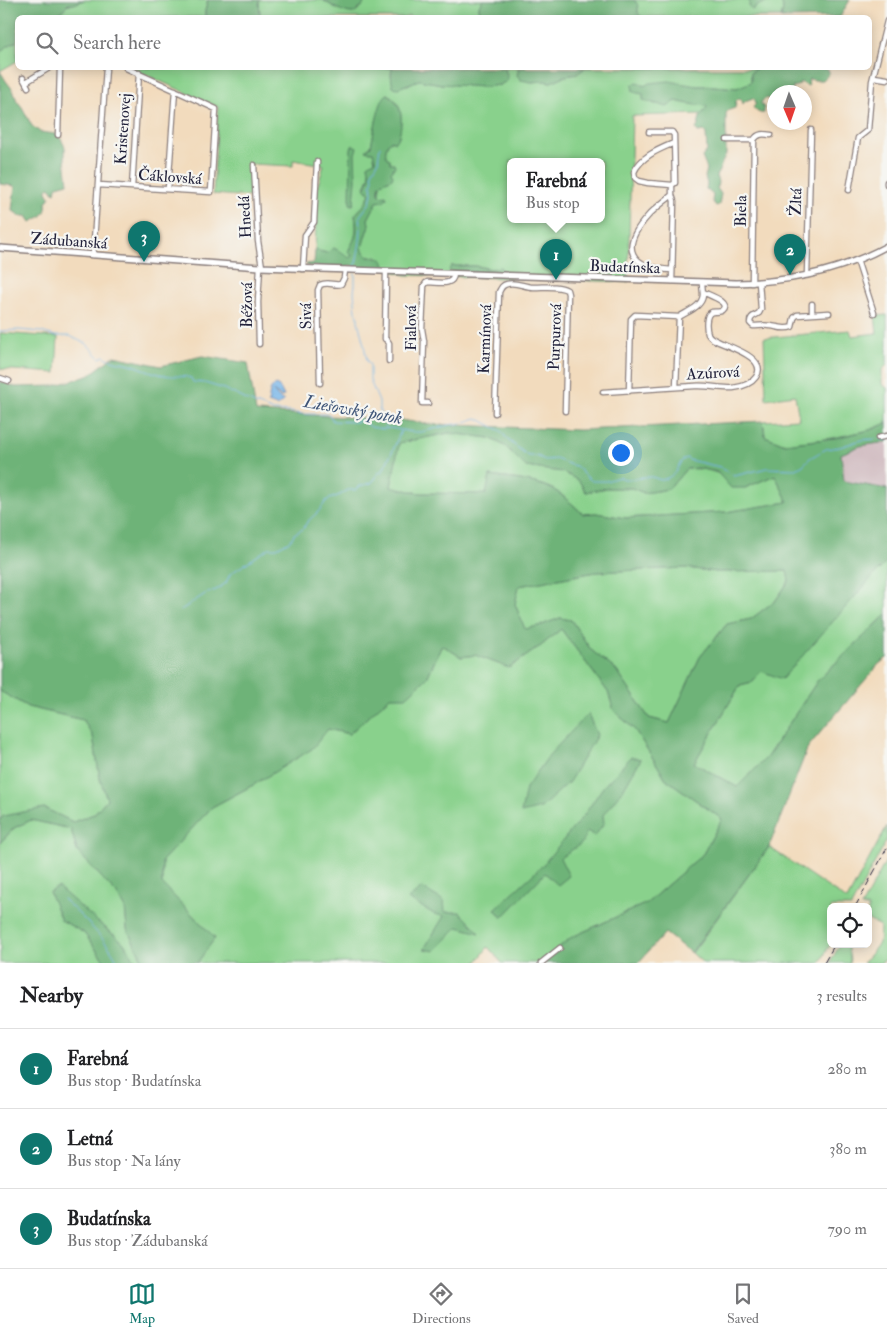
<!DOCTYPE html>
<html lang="en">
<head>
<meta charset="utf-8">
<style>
	:root { --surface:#fff; --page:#f6f6f6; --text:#202124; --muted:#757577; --line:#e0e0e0; --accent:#0f766e }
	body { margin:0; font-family:"IM FELL Double Pica",serif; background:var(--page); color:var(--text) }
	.controls { position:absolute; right:15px; bottom:15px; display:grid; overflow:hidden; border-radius:8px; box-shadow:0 2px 12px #0003 }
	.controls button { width:45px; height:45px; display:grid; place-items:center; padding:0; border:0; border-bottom:1px solid var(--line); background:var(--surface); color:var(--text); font:25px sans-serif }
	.compass { position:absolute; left:767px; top:85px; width:45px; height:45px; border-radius:50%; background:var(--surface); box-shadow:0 2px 12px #0003; rotate:178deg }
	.you { position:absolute; left:620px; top:452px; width:18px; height:18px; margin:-12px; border:4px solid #fff; border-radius:50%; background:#1a73e8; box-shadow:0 0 0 8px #1a73e833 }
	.badge { display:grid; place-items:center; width:32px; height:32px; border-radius:50%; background:var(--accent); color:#fff; font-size:16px; font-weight:700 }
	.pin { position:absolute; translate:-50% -41px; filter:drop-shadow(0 1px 2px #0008) }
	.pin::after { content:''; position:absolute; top:26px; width:18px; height:15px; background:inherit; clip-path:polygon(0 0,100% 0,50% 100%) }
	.popup { position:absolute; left:507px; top:158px; width:98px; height:65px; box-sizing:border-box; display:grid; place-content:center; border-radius:8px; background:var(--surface); filter:drop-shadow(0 1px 4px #0005); font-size:16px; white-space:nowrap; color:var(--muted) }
	.popup b { font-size:19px; color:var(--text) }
	.popup::after { content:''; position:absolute; left:50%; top:100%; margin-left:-10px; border:10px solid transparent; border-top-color:var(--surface) }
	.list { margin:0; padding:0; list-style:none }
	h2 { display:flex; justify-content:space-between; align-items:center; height:65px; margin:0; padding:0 20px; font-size:21px }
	h2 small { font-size:16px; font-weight:400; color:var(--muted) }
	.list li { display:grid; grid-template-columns:32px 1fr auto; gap:15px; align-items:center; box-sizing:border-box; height:80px; padding:0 20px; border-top:1px solid var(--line) }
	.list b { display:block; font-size:19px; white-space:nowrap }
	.list p { margin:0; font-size:16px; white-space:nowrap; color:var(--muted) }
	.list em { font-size:16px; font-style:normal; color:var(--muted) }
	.icon { flex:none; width:28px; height:28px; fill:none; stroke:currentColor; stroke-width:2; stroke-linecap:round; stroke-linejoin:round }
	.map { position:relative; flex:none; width:887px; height:963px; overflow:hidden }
	.search { position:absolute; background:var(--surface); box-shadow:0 2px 12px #0003; left:15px; right:15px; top:15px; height:55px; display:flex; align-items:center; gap:12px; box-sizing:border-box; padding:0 18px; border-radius:8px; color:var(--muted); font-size:19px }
	.sheet { height:305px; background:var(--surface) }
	nav { display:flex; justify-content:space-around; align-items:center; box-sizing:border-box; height:70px; border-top:1px solid var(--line); background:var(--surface); font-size:14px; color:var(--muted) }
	nav a { display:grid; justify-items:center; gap:2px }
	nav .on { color:var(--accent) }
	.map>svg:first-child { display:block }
</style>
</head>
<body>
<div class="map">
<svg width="887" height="963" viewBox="0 0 887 963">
	<rect width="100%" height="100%" fill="#f6f6f2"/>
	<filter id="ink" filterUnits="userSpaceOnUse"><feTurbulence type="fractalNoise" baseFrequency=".02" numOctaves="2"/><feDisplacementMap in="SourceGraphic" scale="10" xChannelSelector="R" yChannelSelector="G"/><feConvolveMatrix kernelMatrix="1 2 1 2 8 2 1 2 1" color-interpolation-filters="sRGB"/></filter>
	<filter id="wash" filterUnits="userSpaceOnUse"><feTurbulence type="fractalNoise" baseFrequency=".0096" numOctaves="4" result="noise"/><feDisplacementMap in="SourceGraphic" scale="20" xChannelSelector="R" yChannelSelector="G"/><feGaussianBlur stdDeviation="1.12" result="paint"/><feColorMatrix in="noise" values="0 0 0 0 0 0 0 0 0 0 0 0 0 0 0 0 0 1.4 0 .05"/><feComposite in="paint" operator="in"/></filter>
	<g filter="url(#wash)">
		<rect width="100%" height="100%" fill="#f2dbbd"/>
		<path fill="#d2bec2" d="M887,442V489L844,481L841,454L860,446Z"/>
		<path fill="#89d18c" stroke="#567a64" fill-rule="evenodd" d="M84,0H208L205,11V17L53,18L58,15L68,4H74Z
			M259,0H323C332,7 343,12 354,13L363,6L364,0H483L479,6L480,17L412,18L410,16L403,18H256L260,16Z
			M634,0H750L749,6L766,1L773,2L776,1L782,3L783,10L781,17H642L638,13L636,2Z
			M17,41V61L0,71V52L7,46Z
			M131,68H392L391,74L393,87L408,85L415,81L419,80L442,84L459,85L483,87L500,85L506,70L504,68H519L518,69L531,82L544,81L551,82L565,76L577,74L585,68H757L751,72V81L749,83L737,88L713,86H696L686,85L678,83L644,86L639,82L641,93L654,104H659L667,106L676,101C686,104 696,105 707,106L708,107L704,112L702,114L632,116L628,282L406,275L382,268L385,265L378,256L368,257L364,252L362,248L365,237L369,225L368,219L377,202L380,201L381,196L379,194C379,189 380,184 383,181L389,180L391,172L390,159L387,158C383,152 387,147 389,142L398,139L399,136C401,120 405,103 387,94L377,118L371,146L367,148L373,152L375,161L368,165L370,175L365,187L370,194L364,205L355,215C357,228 357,238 349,249L352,256L349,258L330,252L327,253L315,250L317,188L324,165L293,160V166L251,164L252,197L213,194L218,107ZM511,161H601V219H511ZM451,266H476L492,269L500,267L501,274L490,272H471Z
			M887,315V365L882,370V384L887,388V423L870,430L832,438L785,444L765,436L763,421L799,419L795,395L766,399L764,338L850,330L852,336L877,333L875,316Z
			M0,333L58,337L56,373L0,369Z
			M449,433L490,438L505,446L526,467L563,472L579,481L586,492L606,488H632L644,493L669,489L686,469C712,467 724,476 745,488L775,475L788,502L726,512L625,518L596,513L583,514C573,505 564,495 552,489C533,480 511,479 490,476L487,494L420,493L391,487L399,443Z
			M887,562V614L818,680L767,757L737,787L694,763L740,685L752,682L761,671L874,575Z
			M685,568L717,572L788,571L789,581L776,600L751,619L727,624L700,657L669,723L649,718L616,670L591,650L571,620L560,618L542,625L525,630L515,604L519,586L596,572Z
			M561,629L608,692L614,711L635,730L666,779L722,819L703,854L647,903L572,937L539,963H502L488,947L476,963H197L215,938L162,884V860L212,807L255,784L328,729L349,734L390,697L427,678L442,645L461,657L475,655L509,668L542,645Z
			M0,691L28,707L83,720L93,736L100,779L107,799L94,814L73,822L44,808L0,821Z
			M31,820L71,829L77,851L116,893L125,907L127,929L142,958L148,963H137L123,942L98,922L61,920L84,933L106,963H0V843L14,828Z
			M887,826V840L851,907H831V943L820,963H703L692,953L769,847L847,900Z
			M887,859V959L880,963H863L879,943L880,926L868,920V907H861Z
			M840,944H849C846,951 852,957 849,963H830Z"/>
		<path fill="#6eb378" stroke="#486a5a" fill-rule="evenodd" d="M0,0H84L74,4H68L58,15L53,17L18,18L17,41L8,46L0,52Z
			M208,0H259L260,16H258L256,18L205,17V11Z
			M323,0H364C364,6 362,6 358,9C355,11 356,13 352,13C345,14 329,4 323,0Z
			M483,0H634L638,5V13L642,17H480L479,6Z
			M750,0H850L840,17L781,18L783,10L782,3L776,1C764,4 765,0 752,10L749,6Z
			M392,68H504L507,74V81L500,85L483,87L442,84L419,80L398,88L393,87C391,80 391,74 392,68Z
			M519,68H585L577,74L565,76L551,82L544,81L531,82L521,80L517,75Z
			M757,68H826V69L829,71V74L823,80H815L809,79L808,80L809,85L808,86L800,82L799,85L793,87L792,92L782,91L774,92V104L768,98L763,100L761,103L764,108V113C759,114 756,111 753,107L756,104L755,100L753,98L745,101L743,104L742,100L739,98L736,101L735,108L729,110L726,113V154C725,158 723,160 722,163C720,168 719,172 716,176L718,182L717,188L721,194L719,205L716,206L712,201L713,195L706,189L707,184L705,177L707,169L702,157L707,151L706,134L704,131L698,132L696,129C700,124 698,120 701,115C704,111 706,110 707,106C696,105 686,104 676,101L667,107C659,104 651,103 643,100V94L637,93L633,91L632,85L637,82L644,86L649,83L669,81L696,86H713L737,88L749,83L751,81V72Z
			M0,71L6,81L13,90L17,101L22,107L32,126L40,132L56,134L61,139L65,147V159L68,183L57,186L56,187L55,193L53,192V190L49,187L47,189V192L50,197L46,202C48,214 41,217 31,222L27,216H20L12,210L15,186L0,184Z
			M387,94C404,103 403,123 398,139L394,142L392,140C386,143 384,153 387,158L390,159V163H394L395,166L391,172L393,175L392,178C384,183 378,180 379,194L381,196L386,195L387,198L383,201L377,202L368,219L369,225L365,237L362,248L364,252L368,257C378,258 381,254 385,265L382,268H356L350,265C341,273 320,266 307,266L306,264L314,263L315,250L327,253L334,248C339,251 345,253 349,258L352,256L351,254L348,252C356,235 358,235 355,215L364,205L370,194L369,191L365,189L370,175L368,165L370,163L375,161L373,152H370L366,150L371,146C374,134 378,101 387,94Z
			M353,145L357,147L355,154L356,180L354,203L353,205H351L350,204L351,148Z
			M451,266H476L492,269L500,267L503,270L501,274L464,271L452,272L449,270Z
			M114,356L161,366L202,356L248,363L256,412L400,420L429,424L579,430L763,421L765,436L785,444L835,438L870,430L887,423V442L860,446L841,454L844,481L887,489V562L874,575L782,679L761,671L752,682L740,685L694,763L737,787L767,757L818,680L887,614V658L879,664L808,747L769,847L691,953L665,933L638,963H539L572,937L647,903L703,854L722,819L666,779L635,730L614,711L608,692L561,629L542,645L509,668L475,655L461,657L442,645L427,678L406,697H390L349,734L328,729L312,749L255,784L212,807L162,861V884L215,938L197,963H148L142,959L127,929L125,907L116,893L77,851L71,829L31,820L14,828L0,843V821L3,816L44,808L73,822L94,814L107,799L100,779L93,736L83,720L28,707L0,691V381L15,387L53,386L88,376ZM449,433L490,438L505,446L526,467L563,472L579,481L586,492L607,488H632L644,493L669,489L686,469L698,468L717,472L731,488H745L775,475L788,502L726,512L625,518L596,513L583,514C573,505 563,495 552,489C533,480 511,479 490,476L486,494L420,493L391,487L399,443ZM685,568L717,572L787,571L789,581L776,600L751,619L727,624L700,657L669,723L649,718L616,670L591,650L571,620L560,618L542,625L525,629L515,604L519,586L596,572Z
			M588,714L597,735L569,782L541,808L521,813L526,788L550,754Z
			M631,757L641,759L624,788L603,815L604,823L595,836L587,831L582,843L560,858L569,876L558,885L545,873L502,918L495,909L541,867L584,815L603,787Z
			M58,887L98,922L123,942L137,963H106L84,933L61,920L49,892Z
			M422,888L444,901L445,912H460L480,933L458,927L435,951L424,949L444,916L434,914L408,899Z"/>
		<path fill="#75b4e8" stroke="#4c6b92" d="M276,385L280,388L284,396L281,397L273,391L279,398L284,401L281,404L276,406L268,403C270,395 268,389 276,385Z"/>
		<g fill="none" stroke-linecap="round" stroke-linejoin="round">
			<path stroke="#75b4e8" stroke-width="1" d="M355,269C358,252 363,233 360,216L370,203L372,192L371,185L373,178L372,172L378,162L380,146
				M355,273V285L354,292L356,311L358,316V321L364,345L367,361L370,365V380L379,402V409L383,417V422L386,427
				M0,331L19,330L41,332L55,336H70L82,342L86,343L100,358L104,356C112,361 118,362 126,363C139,366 151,373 164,375C173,377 182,375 191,378L193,382L205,383L224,389L253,403L274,411L291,412L303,414H329L333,421L356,422L361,420L371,427L383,429L390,428L412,432H421L449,425L462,423L477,418L501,431L508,440L528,456H537L545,460L556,459L571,465L576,466L580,469L582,473L592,481H606L619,477L625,479H634L644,477H652L661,480C666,479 673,476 676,471C679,465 680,461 687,458L689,460L720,467L734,476L767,468L795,469L802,466L810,458L826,449L840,447L861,440L876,439
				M880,439L887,440
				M181,610L205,594L216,590L226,583L230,574L269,548H277L291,540L294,534L303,529L307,522L318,512L327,500L340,495L348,490H355L360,486L371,483L375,479L378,473L382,472L393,450L401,431
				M63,899C81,916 109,941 118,963"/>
		</g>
	</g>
	<g filter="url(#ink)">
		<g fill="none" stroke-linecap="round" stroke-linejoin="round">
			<defs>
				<path id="minor" d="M874,77L887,79
					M23,78L28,87
					M26,82L49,68
					M649,132H672L674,135L675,183L672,185V195L674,201L672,281
					M58,135L60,68
					M727,140H754C758,133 764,134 771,135
					M254,165L258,241L262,267
					M887,184V182
					M99,185L211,192L216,109L126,68
					M672,185L648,183L639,181L635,178L634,172C641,156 660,149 674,143
					M132,187L139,73
					M168,189L175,90
					M849,190L858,138L868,130L872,81L887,21
					M93,255L106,68
					M857,260L874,313
					M303,269L305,235L314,222L317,162
					M672,270C631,268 618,249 648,216C655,208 664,202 672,195
					M386,272L385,339L387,340L389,343V361
					M807,275L811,130
					M759,282L761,309L759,313C755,316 750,316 750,323L753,326C759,326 765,325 771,326C778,327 784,330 792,327L794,318L797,315L829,313
					M752,283L754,140
					M812,304V314
					M259,344L258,302L260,267
					M0,378L9,381
					M320,383L318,290L320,285C328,281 334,286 341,284L344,278L345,270
					M676,387L679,317C688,311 702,307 703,295C703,291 702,287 702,282
					M629,391L631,319L635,315L679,317
					M603,392C634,390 664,388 695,386C708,385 720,389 733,388C741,387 751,384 756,377C769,358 729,347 717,341C713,339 710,338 708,334C706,328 705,314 712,312C716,311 720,313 723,310C732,302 708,295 703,292
					M428,403H422L424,341L422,329L424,286L426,283L428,282C438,282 453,287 454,274
					M495,413L499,292C501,288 502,285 507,284C516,281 526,288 535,287C545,287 558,285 567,290L568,294L565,411
					M878,438L887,436
					M541,963L560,948"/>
				<path id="tertiary" d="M0,248L260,267L736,283C788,282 841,271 887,246"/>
			</defs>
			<use href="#minor" stroke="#8a7e7c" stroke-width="7"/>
			<use href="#tertiary" stroke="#8a7e7c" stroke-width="8"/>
			<use href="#minor" stroke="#fff" stroke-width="4.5"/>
			<use href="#tertiary" stroke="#fff" stroke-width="5"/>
			<path stroke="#22223b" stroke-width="1" stroke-dasharray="8 4" stroke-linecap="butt" d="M855,907L887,848
				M824,963L835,944"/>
		</g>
	</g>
	<g text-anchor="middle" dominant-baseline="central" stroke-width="4.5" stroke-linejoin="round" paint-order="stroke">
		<g font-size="16" fill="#22223b" stroke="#f6f6f2">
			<text transform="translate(123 129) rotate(-86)">Kristenovej</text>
			<text transform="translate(170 177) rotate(4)">Čáklovská</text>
			<text transform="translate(796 202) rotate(-88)">Žltá</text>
			<text transform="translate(741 211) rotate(-89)">Biela</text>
			<text transform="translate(245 217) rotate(-93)">Hnedá</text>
			<text transform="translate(69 241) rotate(4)">Zádubanská</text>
			<text transform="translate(625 267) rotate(2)">Budatínska</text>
			<text transform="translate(247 305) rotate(-90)">Béžová</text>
			<text transform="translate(306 316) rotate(-91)">Sivá</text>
			<text transform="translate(411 328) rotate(-90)">Fialová</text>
			<text transform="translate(555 337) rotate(-88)">Purpurová</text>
			<text transform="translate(485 339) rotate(-88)">Karmínová</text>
			<text transform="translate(713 373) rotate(-3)">Azúrová</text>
		</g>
		<g font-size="18" font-style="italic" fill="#3f5578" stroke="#f6f6f2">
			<text transform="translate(353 410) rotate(10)">Liešovský potok</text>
		</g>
	</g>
</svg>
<div class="controls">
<button><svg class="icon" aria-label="locate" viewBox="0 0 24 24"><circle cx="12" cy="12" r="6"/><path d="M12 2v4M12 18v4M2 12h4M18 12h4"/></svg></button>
</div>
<svg class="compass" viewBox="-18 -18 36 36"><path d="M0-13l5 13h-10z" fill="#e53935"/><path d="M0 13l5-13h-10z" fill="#757577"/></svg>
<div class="you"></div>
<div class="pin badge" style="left:556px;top:280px">1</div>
<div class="popup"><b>Farebná</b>Bus stop</div>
<div class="pin badge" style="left:790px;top:275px">2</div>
<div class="pin badge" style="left:144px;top:262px">3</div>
<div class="search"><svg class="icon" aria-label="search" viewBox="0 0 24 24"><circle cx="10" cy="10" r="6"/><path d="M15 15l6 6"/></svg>Search here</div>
</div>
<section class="sheet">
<h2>Nearby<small>3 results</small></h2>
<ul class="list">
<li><span class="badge">1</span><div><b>Farebná</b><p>Bus stop · Budatínska</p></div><em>280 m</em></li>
<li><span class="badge">2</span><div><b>Letná</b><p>Bus stop · Na lány</p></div><em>380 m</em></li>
<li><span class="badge">3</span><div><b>Budatínska</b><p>Bus stop · Zádubanská</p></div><em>790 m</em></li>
</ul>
</section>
<nav>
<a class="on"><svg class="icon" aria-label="map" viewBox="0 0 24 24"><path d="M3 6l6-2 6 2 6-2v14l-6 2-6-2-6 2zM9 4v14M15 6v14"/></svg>Map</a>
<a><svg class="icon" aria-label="directions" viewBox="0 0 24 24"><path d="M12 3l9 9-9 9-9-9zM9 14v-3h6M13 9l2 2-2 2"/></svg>Directions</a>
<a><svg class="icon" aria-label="saved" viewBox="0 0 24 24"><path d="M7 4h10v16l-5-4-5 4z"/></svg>Saved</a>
</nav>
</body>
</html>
